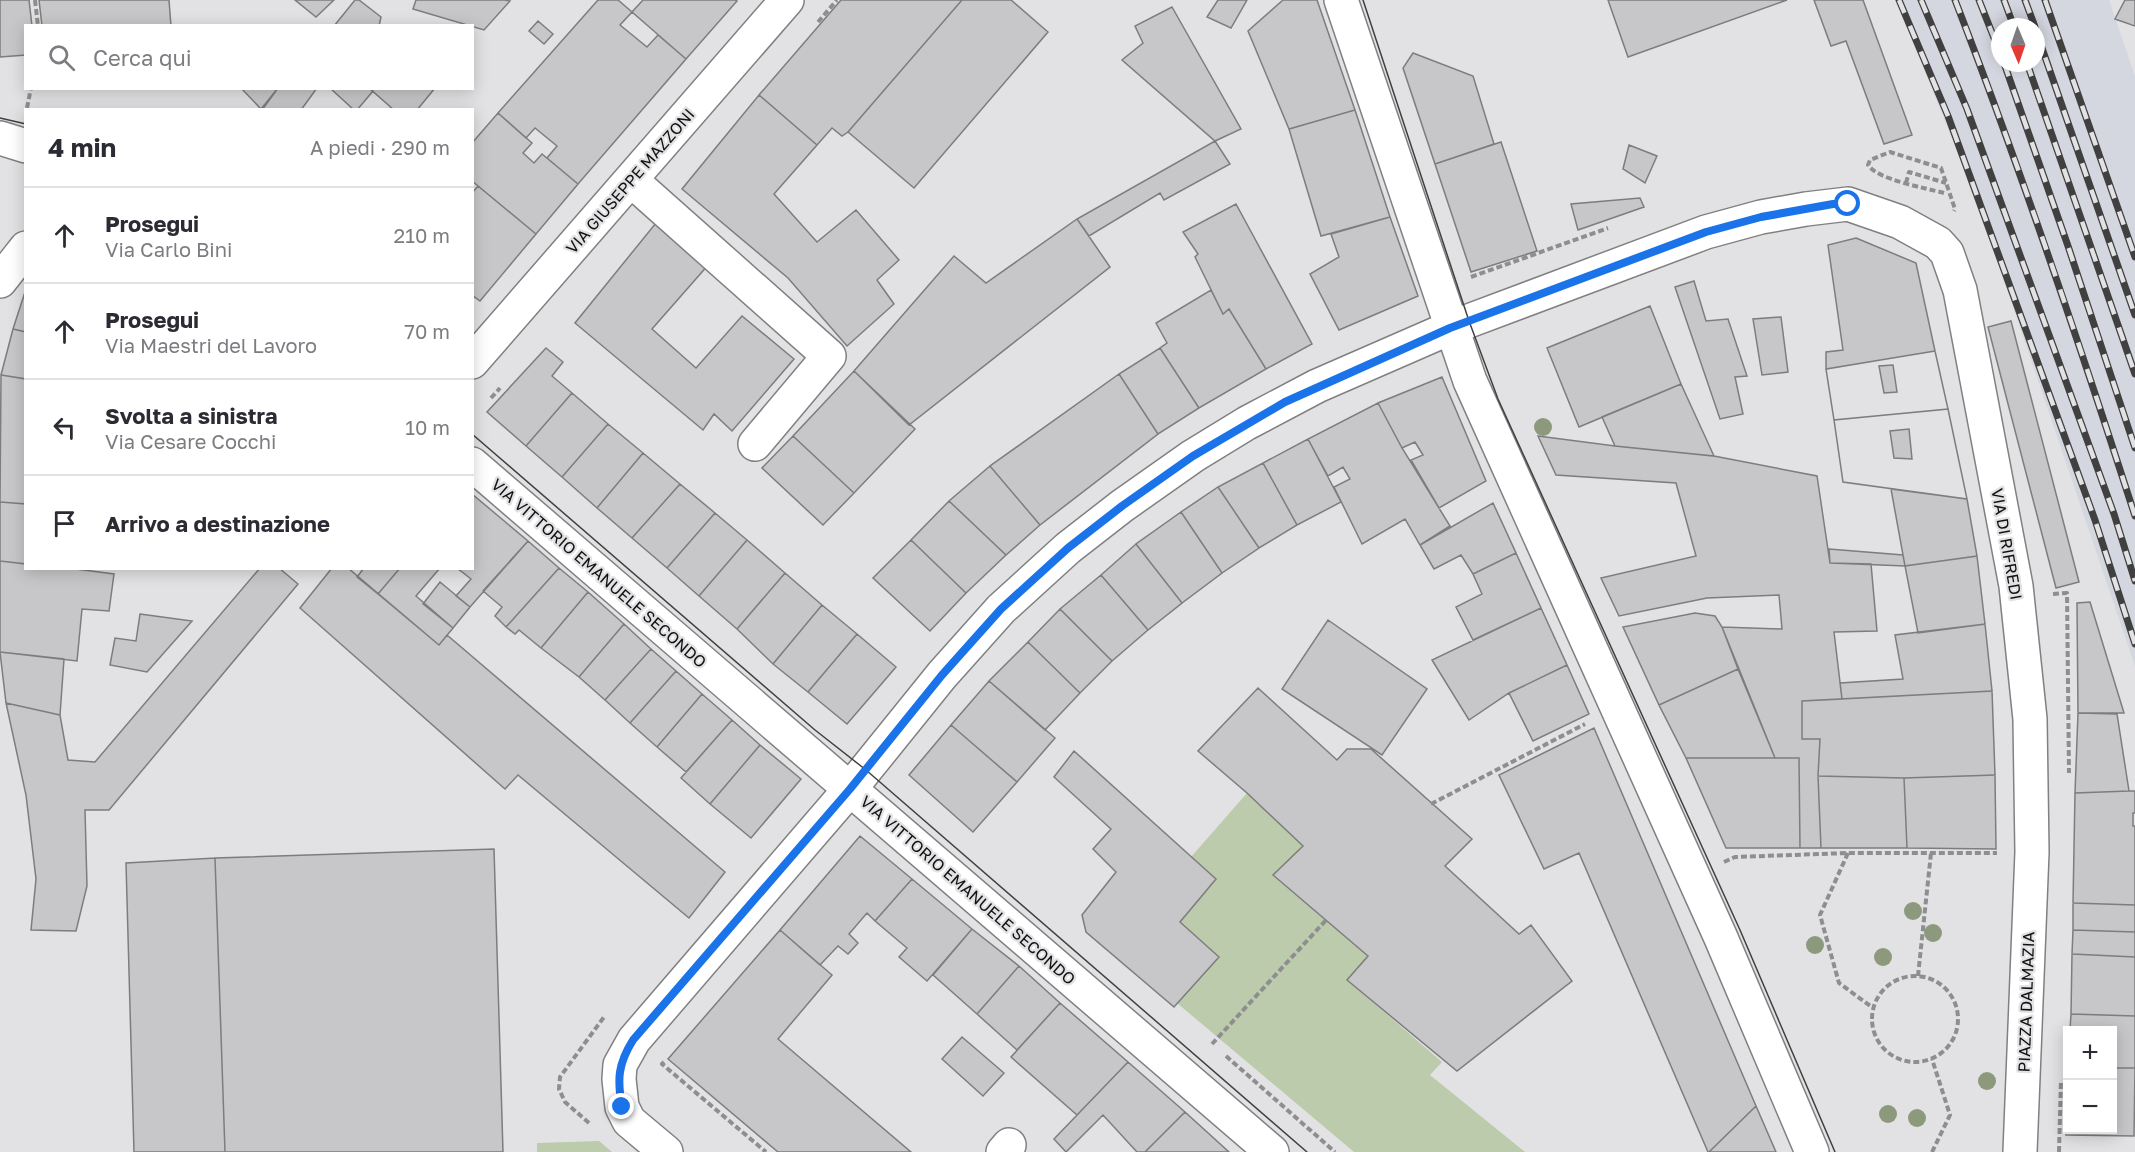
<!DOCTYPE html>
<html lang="it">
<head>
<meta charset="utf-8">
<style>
	:root { --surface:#fff; --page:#f7f7f7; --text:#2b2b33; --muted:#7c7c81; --line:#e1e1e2 }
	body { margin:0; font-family:"Golos Text",sans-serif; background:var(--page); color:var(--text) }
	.controls { position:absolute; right:18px; bottom:18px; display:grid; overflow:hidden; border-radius:0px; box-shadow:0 3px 15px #0003 }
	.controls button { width:54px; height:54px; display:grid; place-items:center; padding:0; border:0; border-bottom:2px solid var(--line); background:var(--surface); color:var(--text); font:30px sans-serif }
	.compass { position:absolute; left:1991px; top:18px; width:54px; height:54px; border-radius:50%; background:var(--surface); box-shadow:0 3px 15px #0003; rotate:178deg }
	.stop { position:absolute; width:18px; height:18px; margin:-14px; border:4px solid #1a73e8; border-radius:50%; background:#fff }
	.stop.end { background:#1a73e8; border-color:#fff; box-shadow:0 2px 6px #0008 }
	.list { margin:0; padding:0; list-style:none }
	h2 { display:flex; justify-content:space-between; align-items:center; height:78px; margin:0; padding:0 24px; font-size:26px }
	h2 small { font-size:20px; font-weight:400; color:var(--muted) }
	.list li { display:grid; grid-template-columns:39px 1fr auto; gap:18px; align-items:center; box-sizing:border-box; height:96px; padding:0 24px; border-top:2px solid var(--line) }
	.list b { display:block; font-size:22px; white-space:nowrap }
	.list p { margin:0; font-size:20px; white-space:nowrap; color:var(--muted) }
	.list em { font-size:20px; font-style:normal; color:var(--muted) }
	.icon { flex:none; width:33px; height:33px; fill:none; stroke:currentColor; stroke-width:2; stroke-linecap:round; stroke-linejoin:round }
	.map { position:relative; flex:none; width:2135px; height:1152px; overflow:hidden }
	.search { position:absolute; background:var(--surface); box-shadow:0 3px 15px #0003; left:24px; top:24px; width:450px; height:66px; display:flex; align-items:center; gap:15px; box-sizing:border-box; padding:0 21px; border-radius:0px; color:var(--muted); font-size:22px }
	.panel { position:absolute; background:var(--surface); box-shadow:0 3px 15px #0003; left:24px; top:108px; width:450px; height:462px; border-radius:0px }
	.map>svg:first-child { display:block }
</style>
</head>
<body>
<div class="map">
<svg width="2135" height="1152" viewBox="0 0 2135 1152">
	<rect width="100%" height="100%" fill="#e2e2e4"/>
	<path fill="#d4d7e0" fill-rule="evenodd" d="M1896,0H2109L2135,76V666L1976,198ZM2000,27H2036V63H2000Z"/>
	<path fill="#bccbab" d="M1247,793L1303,846L1273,876L1368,956L1347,980L1442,1062L1430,1075L1525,1152H1354L1177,1003L1219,957L1180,922L1216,879L1191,857Z
		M599,1141L612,1152H537V1143Z"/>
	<path fill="#c7c7c9" stroke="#7d7c7e" stroke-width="1.5" fill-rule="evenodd" d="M0,0H29L32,26H26V55L0,57Z
		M39,0H169L171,26H42Z
		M295,0H334L316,17Z
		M355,0H359L381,17L379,26H334Z
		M416,0H505L510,1L484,30L413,9Z
		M598,0H618L632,12L620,25L647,47L658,35L686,59L578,184L547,158L557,146L535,128L526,138L498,113Z
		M643,0H735L737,1L686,59L632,12Z
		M841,0H962L848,132L842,136L832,128L817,145L759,95Z
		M962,0H1011L1048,32L914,188L848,132Z
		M1218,0H1247L1231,28L1207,17Z
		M1283,0H1317L1355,110L1289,129L1248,31Z
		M1608,0H1787L1628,57Z
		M1814,0H1863L1912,135L1884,144L1846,41L1831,46Z
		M2125,0H2135V26L2115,19Z
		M1172,7L1241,129L1215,141L1122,60L1143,43L1135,26Z
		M538,21L553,34L544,44L529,31Z
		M1413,53L1473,76L1494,144L1435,164L1403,68Z
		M241,88H278L261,109Z
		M278,88H317L301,110H262Z
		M330,88H369L373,91L357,110H354Z
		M369,88H435L417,110H394Z
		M759,95L817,145L774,194L817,242L856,210L899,260L877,280L894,304L847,346L788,278L682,189Z
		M1355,110L1390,217L1321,236L1289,129Z
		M498,113L532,143L523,153L534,163L542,154L578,184L536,234L472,181V143Z
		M1215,141L1230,164L1164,200L1160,193L1089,236L1077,219Z
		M1501,142L1537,251L1471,272L1435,164Z
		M1629,145L1657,156L1645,183L1623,169Z
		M478,186L536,234L480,301L472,295V193Z
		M1640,198L1644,207L1578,230L1571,204Z
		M1236,204L1312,344L1266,369L1229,309L1223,314L1195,257L1198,254L1183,232Z
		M1390,217L1418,296L1339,330L1310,274L1339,257L1331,234Z
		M660,218L709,264L652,329L696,368L742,316L794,359L732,431L714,414L703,430L575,323Z
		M1077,219L1110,267L909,425L854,371L954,256L986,283Z
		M1856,238L1916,263L1935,351L1826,369V352L1843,350L1828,245Z
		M1694,281L1706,321L1728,319L1747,376L1735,377L1743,414L1720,419L1675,287Z
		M26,289V332L13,329Z
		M1211,290L1223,314L1229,309L1266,369L1199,408L1160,348L1167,343L1156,323Z
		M1650,306L1681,384L1579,427L1547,348Z
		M1781,317L1788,372L1762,375L1753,319Z
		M2011,321L2079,582L2056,588L1988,327Z
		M13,329L26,332V379L1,375Z
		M546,348L563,362L552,376L572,393L526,446L487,412Z
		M1160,348L1199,408L1158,434L1119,374Z
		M1935,351L1948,409L1834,420L1826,369ZM1893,365L1897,392L1884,393L1879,366Z
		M1935,351L1948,409L1834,420L1826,369Z
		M854,371L915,429L854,493L793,436Z
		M1119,374L1158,434L1040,525L990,466Z
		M1,375L26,379V504L0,502Z
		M1442,377L1486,481L1439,508L1411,460L1423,455L1415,442L1402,448L1378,403Z
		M1681,384L1714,456L1615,446L1602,417Z
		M572,393L608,424L562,477L526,446Z
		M1378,403L1402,448L1450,526L1420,545L1405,519L1362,544L1334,487L1350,479L1343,467L1328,476L1308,439Z
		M1948,409L1967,499L1843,482L1834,420ZM1909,429L1912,459L1894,458L1890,431Z
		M1948,409L1967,499L1843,482L1834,420Z
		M608,424L643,453L597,508L562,477Z
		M793,436L854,493L823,525L762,468Z
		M1538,436L1615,446L1714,456L1817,476L1830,563L1871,564L1877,631L1834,632L1842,699L1802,701V739H1820L1818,776L1821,848H1800L1799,758H1775L1722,627L1782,629L1779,595L1707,598L1619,616L1601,578L1696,556L1676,483L1556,475Z
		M1308,439L1341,502L1297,525L1263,463Z
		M643,453L680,484L632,538L597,508Z
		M1263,463L1297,525L1259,548L1218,487Z
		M990,466L1040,525L1006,555L949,501Z
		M680,484L715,513L667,568L632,538Z
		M1218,487L1259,548L1222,573L1181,512Z
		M1891,489L1967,499L1977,556L1905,566Z
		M472,494L528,541L470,607L456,596L471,579L457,568H472Z
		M949,501L1006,555L966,593L911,540Z
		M0,502L26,504V564L0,561Z
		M1493,503L1516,553L1473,574L1461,555L1434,569L1420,545Z
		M1181,512L1222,573L1182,603L1136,544Z
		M715,513L747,540L699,596L667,568Z
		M747,540L785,573L737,629L699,596Z
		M911,540L966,593L930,631L873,578Z
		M528,541L559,568L506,627L495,616L502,607L483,591Z
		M1136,544L1182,603L1148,630L1101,575Z
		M1829,549L1903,555L1905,566L1830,563Z
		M1516,553L1541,608L1473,640L1456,607L1482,594L1473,574Z
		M1977,556L1985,624L1918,633L1905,566Z
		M0,561L26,564V568H68L114,574L109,611L82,609L77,661L0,652Z
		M260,568H279L298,584L109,810H85L87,886L76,931L31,930L36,879L26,795L6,703L60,715L68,760L95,762Z
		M332,568H348L439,645L447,635L725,872L689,918L518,775L505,789L300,608Z
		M364,568H400L378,594L357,577Z
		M400,568H440L416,596L453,628L439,645L378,594Z
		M559,568L588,592L541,648L519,630L515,634L506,627Z
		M785,573L822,605L773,664L737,629Z
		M1101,575L1148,630L1112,661L1060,609Z
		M440,582L470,607L453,628L423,604Z
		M588,592L624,624L579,677L541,648Z
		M2090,602L2124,713H2078L2077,603Z
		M822,605L857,634L808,692L773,664Z
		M1541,608L1567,665L1509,693L1469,720L1432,660Z
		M1060,609L1112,661L1080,693L1028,642Z
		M1695,613L1715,616L1722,627L1738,669L1659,705L1623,627Z
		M140,614L192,621L147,672L110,665L115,638L136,641Z
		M1328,620L1427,689L1382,755L1282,689Z
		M624,624L651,649L605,700L579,677Z
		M1985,624L1992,691L1842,699L1840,683L1903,679L1895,635Z
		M857,634L896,667L847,724L808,692Z
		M1028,642L1080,693L1045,730L989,681Z
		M651,649L676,671L630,723L605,700Z
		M0,652L64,659L60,715L6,703Z
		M1567,665L1589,714L1533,741L1509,693Z
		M1738,669L1775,758H1686L1659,705Z
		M676,671L702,694L657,747L630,723Z
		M989,681L1055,738L1017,782L951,725Z
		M1258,688L1337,760L1347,749H1371L1472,839L1445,866L1519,934L1531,925L1572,981L1457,1071L1347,980L1368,956L1273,875L1303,846L1247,793L1198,751Z
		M1992,691L1995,775L1904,778L1818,776L1820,739H1802V701Z
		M702,694L732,720L686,772L657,747Z
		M2078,713L2117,714L2129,791L2075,793Z
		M732,720L760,745L710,804L681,778Z
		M951,725L1017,782L973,832L909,775Z
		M1594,728L1756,1106L1709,1152H1708L1579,853L1544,869L1499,775Z
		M760,745L801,779L751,838L710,804Z
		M1074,751L1216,879L1180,922L1219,957L1174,1007L1086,932L1082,915L1116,872L1093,849L1111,829L1054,777Z
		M1686,758H1799L1800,848H1726Z
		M1995,775L1996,849L1907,848L1904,778Z
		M1818,776L1904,778L1907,848H1821Z
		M2129,791H2135V813H2133V826H2135V905L2073,903L2075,793Z
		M860,836L912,879L875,921L867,913L849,934L858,943L848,954L838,946L820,965L780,930Z
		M494,849L503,1152H225L215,858Z
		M215,858L225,1152H134L126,863Z
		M912,879L972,929L927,981L899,957L907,948L875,921Z
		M2073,903L2135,905V932L2073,930Z
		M972,929L1019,966L977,1014L933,975Z
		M780,930L832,975L778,1039L911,1152H778L668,1059Z
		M2073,930L2135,932V957L2072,954Z
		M2072,954L2135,957V1016L2071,1014Z
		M1019,966L1060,1003L1017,1050L977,1014Z
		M1060,1003L1128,1062L1077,1115L1011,1057Z
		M2071,1014L2135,1016V1068H2112V1030H2070Z
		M962,1037L1004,1073L983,1096L942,1059Z
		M1128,1062L1185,1112L1145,1152H1137L1103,1115L1066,1152L1054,1139Z
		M2067,1066L2068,1130H2112V1068H2135L2134,1136L2066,1135Z
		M1756,1106L1776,1152H1709Z
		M1185,1112L1229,1152H1145Z"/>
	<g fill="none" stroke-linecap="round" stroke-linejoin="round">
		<defs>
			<path id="minor" d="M1341,0L1470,381L1721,938L1812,1152
				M0,138L26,146
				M631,180L829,356L755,444
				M0,281L26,248
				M472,362L787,0
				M472,464L1272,1152
				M666,1152L629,1121L622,1107L619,1079L620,1065L634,1040L850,789L942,675L1001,609L1068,548L1122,506L1193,456L1247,423L1317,386L1450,328L1706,232L1761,217L1806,209L1848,204L1900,222L1938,243L1947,253L1960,290L2016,586L2030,719L2032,852L2020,1152
				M1003,1152L1009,1145"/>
		</defs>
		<use href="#minor" stroke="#7f8081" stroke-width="36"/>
		<path stroke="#8e8e90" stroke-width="4" stroke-dasharray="6 3" stroke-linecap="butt" d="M35,0L38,26
			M818,22L837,0
			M27,108L31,88
			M1906,183L1909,172L1946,183
			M1944,193C1926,188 1878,180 1868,165L1870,160L1890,152L1941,168L1955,209L1954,211
			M1471,277L1608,228
			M491,398L500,388
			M2053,594L2067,593L2069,773
			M1431,804L1585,724
			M1848,853L1820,915L1839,983L1873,1008
			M1724,862L1735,857L1848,853H1997
			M1918,976L1931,853
			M1872 1019a43 43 0 1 1 86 0a43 43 0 1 1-86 0Z
			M1212,1044L1327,919
			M1226,1056L1335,1152
			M664,1062L662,1064L766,1152
			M589,1123L565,1102L559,1089L560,1077L604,1017
			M1932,1152L1950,1115L1932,1059
			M2059,1152L2061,1080"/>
		<use href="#minor" stroke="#fff" stroke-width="33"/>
		<path stroke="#404041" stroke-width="1.5" d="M1363,0L1469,321L1498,399L1740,930L1835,1152
			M0,118L26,124
			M472,434L815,730L866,770L1307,1152"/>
		<defs>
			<path id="rail" d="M1899,0L1948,116L2095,520L2135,644
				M1921,0L1967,109L2114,514L2135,581
				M1955,0C2021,170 2079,342 2135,516
				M1979,0L2000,53
				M2004,0L2014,27
				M2025,0L2035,27
				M2045,0L2135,257
				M2036,31L2135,315
				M2004,63L2068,246L2135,448
				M2027,63L2135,374"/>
		</defs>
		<use href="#rail" stroke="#404041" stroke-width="7"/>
		<use href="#rail" stroke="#e2e2e4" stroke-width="4.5" stroke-dasharray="14" stroke-linecap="butt"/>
	</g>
	<g fill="#8d997c">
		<circle cx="1543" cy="427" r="9"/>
		<circle cx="1913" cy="911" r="9"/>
		<circle cx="1933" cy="933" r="9"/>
		<circle cx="1815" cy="945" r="9"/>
		<circle cx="1883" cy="957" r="9"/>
		<circle cx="1987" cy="1081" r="9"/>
		<circle cx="1888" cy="1114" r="9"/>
		<circle cx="1917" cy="1118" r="9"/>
	</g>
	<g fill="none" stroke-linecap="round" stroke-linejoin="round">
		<path stroke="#1a73e8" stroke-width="8" d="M622,1107C617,1079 618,1064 633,1040L850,789L942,675L1001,609L1068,548L1122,506L1193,456L1285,402L1450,328L1706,232L1761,217L1833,204H1848"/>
	</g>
	<g text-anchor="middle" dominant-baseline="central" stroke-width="4.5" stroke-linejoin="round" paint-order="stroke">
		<g font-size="16" fill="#111112" stroke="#e2e2e4">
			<text transform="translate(630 181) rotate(-49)">VIA GIUSEPPE MAZZONI</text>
			<text transform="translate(2007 544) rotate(80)">VIA DI RIFREDI</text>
			<text transform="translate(599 573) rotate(41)">VIA VITTORIO EMANUELE SECONDO</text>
			<text transform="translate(968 890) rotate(41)">VIA VITTORIO EMANUELE SECONDO</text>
			<text transform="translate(2026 1002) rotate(-88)">PIAZZA DALMAZIA</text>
		</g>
	</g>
</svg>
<div class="controls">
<button>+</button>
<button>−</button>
</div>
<svg class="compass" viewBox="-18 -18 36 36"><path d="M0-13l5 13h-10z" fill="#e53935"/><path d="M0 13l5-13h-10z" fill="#7c7c81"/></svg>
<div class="stop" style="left:1848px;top:204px"></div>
<div class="stop end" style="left:622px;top:1107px"></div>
<div class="search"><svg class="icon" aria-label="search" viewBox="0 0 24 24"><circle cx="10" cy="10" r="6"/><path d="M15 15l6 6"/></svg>Cerca qui</div>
<section class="panel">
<h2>4 min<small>A piedi · 290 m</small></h2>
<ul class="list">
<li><svg class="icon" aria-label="ahead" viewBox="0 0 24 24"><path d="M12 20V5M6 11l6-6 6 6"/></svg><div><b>Prosegui</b><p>Via Carlo Bini</p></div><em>210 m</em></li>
<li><svg class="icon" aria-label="ahead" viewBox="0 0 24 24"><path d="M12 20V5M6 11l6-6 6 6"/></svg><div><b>Prosegui</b><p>Via Maestri del Lavoro</p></div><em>70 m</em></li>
<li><svg class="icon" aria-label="left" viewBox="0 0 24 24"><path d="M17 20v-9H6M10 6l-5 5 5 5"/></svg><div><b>Svolta a sinistra</b><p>Via Cesare Cocchi</p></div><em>10 m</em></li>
<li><svg class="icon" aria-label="arrive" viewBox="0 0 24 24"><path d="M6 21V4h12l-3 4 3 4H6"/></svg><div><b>Arrivo a destinazione</b></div></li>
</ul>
</section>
</div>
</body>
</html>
